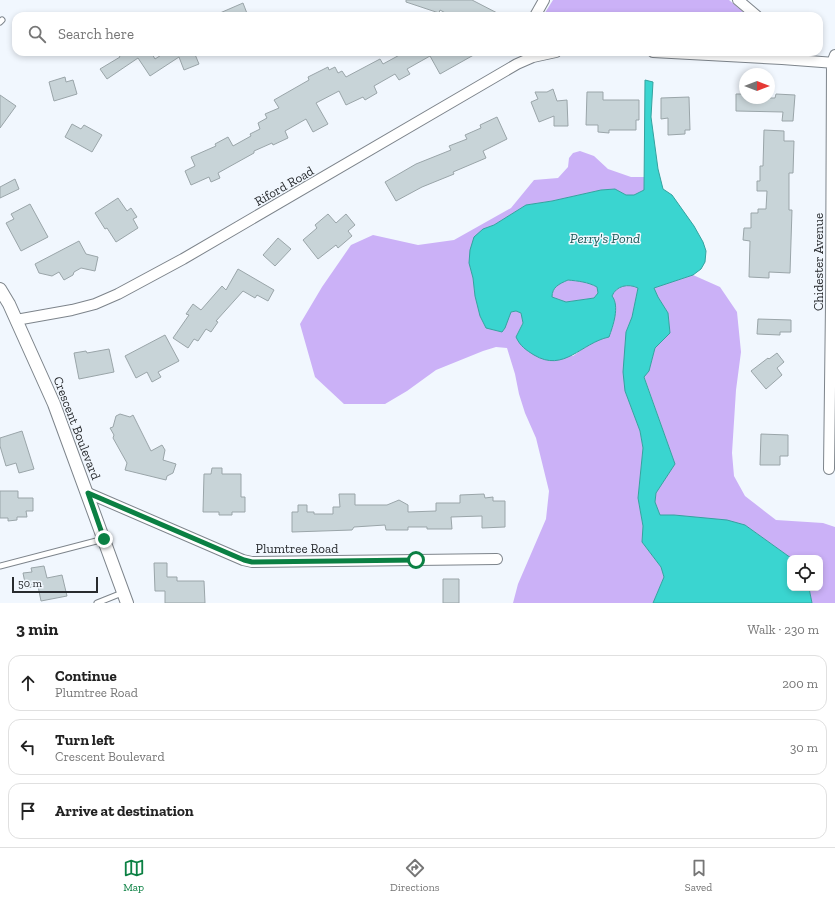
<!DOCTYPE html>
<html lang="en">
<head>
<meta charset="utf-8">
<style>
	:root { --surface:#fff; --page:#f2f2f2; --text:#222; --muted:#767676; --line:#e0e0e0; --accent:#0b8043 }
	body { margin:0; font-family:"Zilla Slab",serif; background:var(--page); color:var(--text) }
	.controls { position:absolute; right:12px; bottom:12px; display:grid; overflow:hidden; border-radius:8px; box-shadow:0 2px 6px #0003 }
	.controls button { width:36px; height:36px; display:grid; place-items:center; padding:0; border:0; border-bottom:1px solid var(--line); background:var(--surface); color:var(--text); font:20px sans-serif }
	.compass { position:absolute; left:739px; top:68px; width:36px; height:36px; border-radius:50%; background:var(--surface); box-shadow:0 2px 6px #0003; rotate:90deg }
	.scale { position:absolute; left:12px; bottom:10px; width:86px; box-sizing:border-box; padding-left:4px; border:2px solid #282b2e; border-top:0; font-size:11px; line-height:14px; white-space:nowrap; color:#282b2e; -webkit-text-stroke:3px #f1f7fe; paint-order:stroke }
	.stop { position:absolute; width:12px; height:12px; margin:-9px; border:3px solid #0b8043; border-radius:50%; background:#fff }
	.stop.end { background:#0b8043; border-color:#fff; box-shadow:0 1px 4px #0008 }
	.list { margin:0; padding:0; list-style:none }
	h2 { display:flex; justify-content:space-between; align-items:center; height:52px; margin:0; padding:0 16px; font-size:17px }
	h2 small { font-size:13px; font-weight:400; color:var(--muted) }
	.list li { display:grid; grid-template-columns:26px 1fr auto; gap:12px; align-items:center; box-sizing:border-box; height:56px; margin:0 8px 8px; padding:0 8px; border:1px solid var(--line); border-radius:12px }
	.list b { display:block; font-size:15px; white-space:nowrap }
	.list p { margin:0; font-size:13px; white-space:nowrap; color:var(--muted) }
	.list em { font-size:13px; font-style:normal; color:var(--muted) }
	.icon { flex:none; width:22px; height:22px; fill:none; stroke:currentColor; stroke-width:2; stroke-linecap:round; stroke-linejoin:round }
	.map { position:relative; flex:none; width:835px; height:603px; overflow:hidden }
	.search { position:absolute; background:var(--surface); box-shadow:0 2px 6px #0003; left:12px; right:12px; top:12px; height:44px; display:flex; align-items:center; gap:10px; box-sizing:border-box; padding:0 14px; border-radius:12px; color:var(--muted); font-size:15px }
	.sheet { height:244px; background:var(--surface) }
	nav { display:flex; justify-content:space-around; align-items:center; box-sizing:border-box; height:56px; border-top:1px solid var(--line); background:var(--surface); font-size:11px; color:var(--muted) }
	nav a { display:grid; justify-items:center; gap:2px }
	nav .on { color:var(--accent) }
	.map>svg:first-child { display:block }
</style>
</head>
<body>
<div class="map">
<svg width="835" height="603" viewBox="0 0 835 603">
	<rect width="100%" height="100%" fill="#f1f7fe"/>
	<path fill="#cbb1f7" d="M553,0H729L748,16H543Z
		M580,151L594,156L608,169L631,177H644V190L634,195H626L615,189L601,190L552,201L526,205L494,225L483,229L469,263L473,278L475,296L480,316L486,328L502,332L511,312L516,311L521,313L523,322L516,337L573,356C584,348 595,340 609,337C613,326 620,306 612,296C616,286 628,283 638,288L632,317L626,332L625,391L640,431L643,448L638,498L643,526L642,542L661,567L664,577L653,603H513L518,584L546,519L549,491L536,438L525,413L519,394L515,374L507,348L496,347L483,351L436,370L407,391L385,404H344L315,377L300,324L322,287L351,245L373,235L418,245L454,240L511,208L534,180L558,178L568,167L569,158L573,153Z
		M693,275L720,287L737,312L741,352L736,390L732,453L734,476L745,496L776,520L823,523L835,527V603H812L809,588H820V558H791L745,525L674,515H660L655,502L656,493L675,464L644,376L649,371L655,348L670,333L668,313L658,297L654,288Z
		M568,280C578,281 588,282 597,287L598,293L594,298L566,302L552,297C552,287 559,284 568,280Z"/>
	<path fill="#3ad5d0" stroke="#35a29f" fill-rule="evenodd" d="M645,80L653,82L651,117L658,169L663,189L672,195L694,226L703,242L706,251L705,262L701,269L693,275L654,288L658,297L668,313L670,333L655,348L649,371L644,377L675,464L656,493L655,502L660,515H674L727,520L745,525L791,558L790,588H809L812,603H653L664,577L661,567L642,542L643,526L638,498L643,448L640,431L625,391L623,372L626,332L632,317L638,288C628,283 616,286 612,296C620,306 613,326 609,337C581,343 564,373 534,355C526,350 520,346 516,337L523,323L521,313L516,311L511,312L505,328L502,332L486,328L480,316L475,296L473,278L469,263L470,250L474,237L483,229L494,225L526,205L552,201L601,190L615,189L626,195H634L644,190ZM568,280C578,281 588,282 597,287L598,293L594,298L566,302L552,297C552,287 559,284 568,280Z"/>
	<path fill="#c8d4d8" stroke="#9aa5a9" d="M406,0H472L503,16H451L440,10L439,13L406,2Z
		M243,3L248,16H213Z
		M117,52H151L155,59L166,52H194L199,64L184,70L179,57L150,76L138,58L107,79L100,69L120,57Z
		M405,52H479L440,74L430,56L407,69L410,74L399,80L395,74L374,86L377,93L365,100L363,97L346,105L339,91L316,103L328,124L313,132L306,119L285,131L288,138L273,145L272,143L254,151V153L218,173L220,178L211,182L209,177L191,185L185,171L195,166L191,157L216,146L215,144L228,137L233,146L251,136L250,134L260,129L258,123L267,118L265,114L279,108L274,100L309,80L308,77L328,67L329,70L335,67L338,73L342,71L346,77L380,59L383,64Z
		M65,77L66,82L73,80L77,94L54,101L49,82Z
		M553,89L557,101L567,100L568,126H554V116L539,122L531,102L538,99L535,92H547Z
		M587,92H603V100H639V120H636V130H609V133L598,132V125H586Z
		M736,94H745V98H775L776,94L795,95L793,121H782L783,112L736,111Z
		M0,95L16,106L0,128Z
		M689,97L690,130H685V134L668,135V118L661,119V98Z
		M497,117L507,139L483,151L486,158L453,172L454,174L422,187L396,201L385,182L416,164L451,150L449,146L467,139L465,135L481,128L480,125Z
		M72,124L81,129L84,125L102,135L92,152L65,137Z
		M764,130L784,131V141H794L793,173H789V210H792L790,273L769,272V278L749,277L750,241L743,240L744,228H751V213H758V209H766L767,191H757V181H760V166H763Z
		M15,179L19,189L0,198V187Z
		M118,198L127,211L131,208L137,217L133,219L138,228L116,242L107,228L105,229L95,213Z
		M30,204L48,237L21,251L6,223L14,219L11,214Z
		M328,214L336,223L346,214L355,225L348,231L352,236L338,248L336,245L318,259L303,240L317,228L315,225Z
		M278,238L291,249L275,266L263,255Z
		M79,241L86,254L98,257L95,271L81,268L74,272L73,275L64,280L59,272L52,276L39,273L35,264Z
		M238,269L274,290L268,301L257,295L255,298L243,291L216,321L218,322L211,332L206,329L198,341L194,339L188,348L173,338L189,315L186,314L193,304L201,310L222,286L226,290Z
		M758,319L791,320V332H780V335L757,334Z
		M165,335L179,361L158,372L161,377L152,382L147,372L136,378L125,356Z
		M109,349L114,372L79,379L74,353L86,351L87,353Z
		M777,353L784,362L777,368L782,375L766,389L751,371L768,358L769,359Z
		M120,414L130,417L133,415L151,451L162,445L165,450L163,460L176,464L173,473L167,476L166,480L125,470L127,463L113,438L114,435L110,428L113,427L116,416Z
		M22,431L34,469L19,473L16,463L6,466L0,446V438Z
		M761,434L788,435V456H780V465H760Z
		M212,468H222V474H241V497H245V512H232V515H219V512H203L204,474H211Z
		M0,491H18V498H33V511H26L27,517H17V520L8,521V518H0Z
		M339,494H355V505H387L399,500L408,505V512L436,511V503H460V495L484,494L485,498L493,497V501H505V527L482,528V516L451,517L452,529H427V527H408V530H386L385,525L354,527L352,530L292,532V512H298V505H307V512H314V514H333V507H340Z
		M154,563H167V577H177V581H204L205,603H165V591H155Z
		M44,566L47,578L62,575L67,596L41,601L38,586L26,588L23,573L32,572L31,568Z
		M443,579H459V603H443Z"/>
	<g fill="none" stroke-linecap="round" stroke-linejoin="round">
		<defs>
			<path id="service" d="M0,22L2,20
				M0,566L104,539
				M97,603L122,593"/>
			<path id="minor" d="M738,0L757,16
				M535,16L544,0
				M653,52L782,59L835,63
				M16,320L72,310L95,304L118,294L183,259L517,64L533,57L556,52
				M829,469L831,304L832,63L835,55
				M88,493L243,560L252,562L497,559"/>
			<path id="tertiary" d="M0,289L9,304L54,404L127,603"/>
		</defs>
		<use href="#service" stroke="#7d848b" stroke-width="7"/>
		<use href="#minor" stroke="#7d848b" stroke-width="12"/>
		<use href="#tertiary" stroke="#7d848b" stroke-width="14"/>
		<use href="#service" stroke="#fff" stroke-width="5"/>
		<use href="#minor" stroke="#fff" stroke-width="10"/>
		<use href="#tertiary" stroke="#fff" stroke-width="12"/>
	</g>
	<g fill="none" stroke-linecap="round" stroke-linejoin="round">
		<path stroke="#0b8043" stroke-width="5" d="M104,539L88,493L244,560L252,562L416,560"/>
	</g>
	<g text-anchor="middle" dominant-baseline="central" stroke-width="3" stroke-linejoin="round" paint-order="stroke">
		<g font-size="13" fill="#282b2e" stroke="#f1f7fe">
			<text transform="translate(284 186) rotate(-30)">Riford Road</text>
			<text transform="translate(818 262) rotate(-90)">Chidester Avenue</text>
			<text transform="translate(77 428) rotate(69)">Crescent Boulevard</text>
			<text x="297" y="548">Plumtree Road</text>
		</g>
		<g font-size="14" font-style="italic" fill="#1b5956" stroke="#f1f7fe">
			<text x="605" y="238">Perry's Pond</text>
		</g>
	</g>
</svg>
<div class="controls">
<button><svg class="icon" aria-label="locate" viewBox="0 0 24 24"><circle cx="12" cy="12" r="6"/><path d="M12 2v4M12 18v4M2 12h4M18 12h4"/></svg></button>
</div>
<svg class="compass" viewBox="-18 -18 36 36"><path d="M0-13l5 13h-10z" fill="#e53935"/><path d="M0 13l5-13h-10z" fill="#767676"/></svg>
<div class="scale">50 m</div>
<div class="stop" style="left:416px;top:560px"></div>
<div class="stop end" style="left:104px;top:539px"></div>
<div class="search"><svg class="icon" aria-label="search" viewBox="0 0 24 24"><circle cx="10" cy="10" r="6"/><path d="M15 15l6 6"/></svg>Search here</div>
</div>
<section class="sheet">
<h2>3 min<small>Walk · 230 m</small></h2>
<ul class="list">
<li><svg class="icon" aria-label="ahead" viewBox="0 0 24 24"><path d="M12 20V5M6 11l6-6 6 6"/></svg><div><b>Continue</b><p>Plumtree Road</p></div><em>200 m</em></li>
<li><svg class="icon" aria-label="left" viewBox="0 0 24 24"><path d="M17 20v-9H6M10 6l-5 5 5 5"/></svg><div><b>Turn left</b><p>Crescent Boulevard</p></div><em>30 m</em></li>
<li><svg class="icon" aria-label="arrive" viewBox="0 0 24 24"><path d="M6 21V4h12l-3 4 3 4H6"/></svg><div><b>Arrive at destination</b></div></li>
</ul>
</section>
<nav>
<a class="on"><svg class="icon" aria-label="map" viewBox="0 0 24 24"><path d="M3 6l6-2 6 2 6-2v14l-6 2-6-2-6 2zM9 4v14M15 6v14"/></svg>Map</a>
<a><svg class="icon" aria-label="directions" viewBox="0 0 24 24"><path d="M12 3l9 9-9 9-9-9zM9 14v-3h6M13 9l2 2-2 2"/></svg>Directions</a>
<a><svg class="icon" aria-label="saved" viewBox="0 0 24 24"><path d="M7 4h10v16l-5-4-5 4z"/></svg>Saved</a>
</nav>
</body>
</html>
